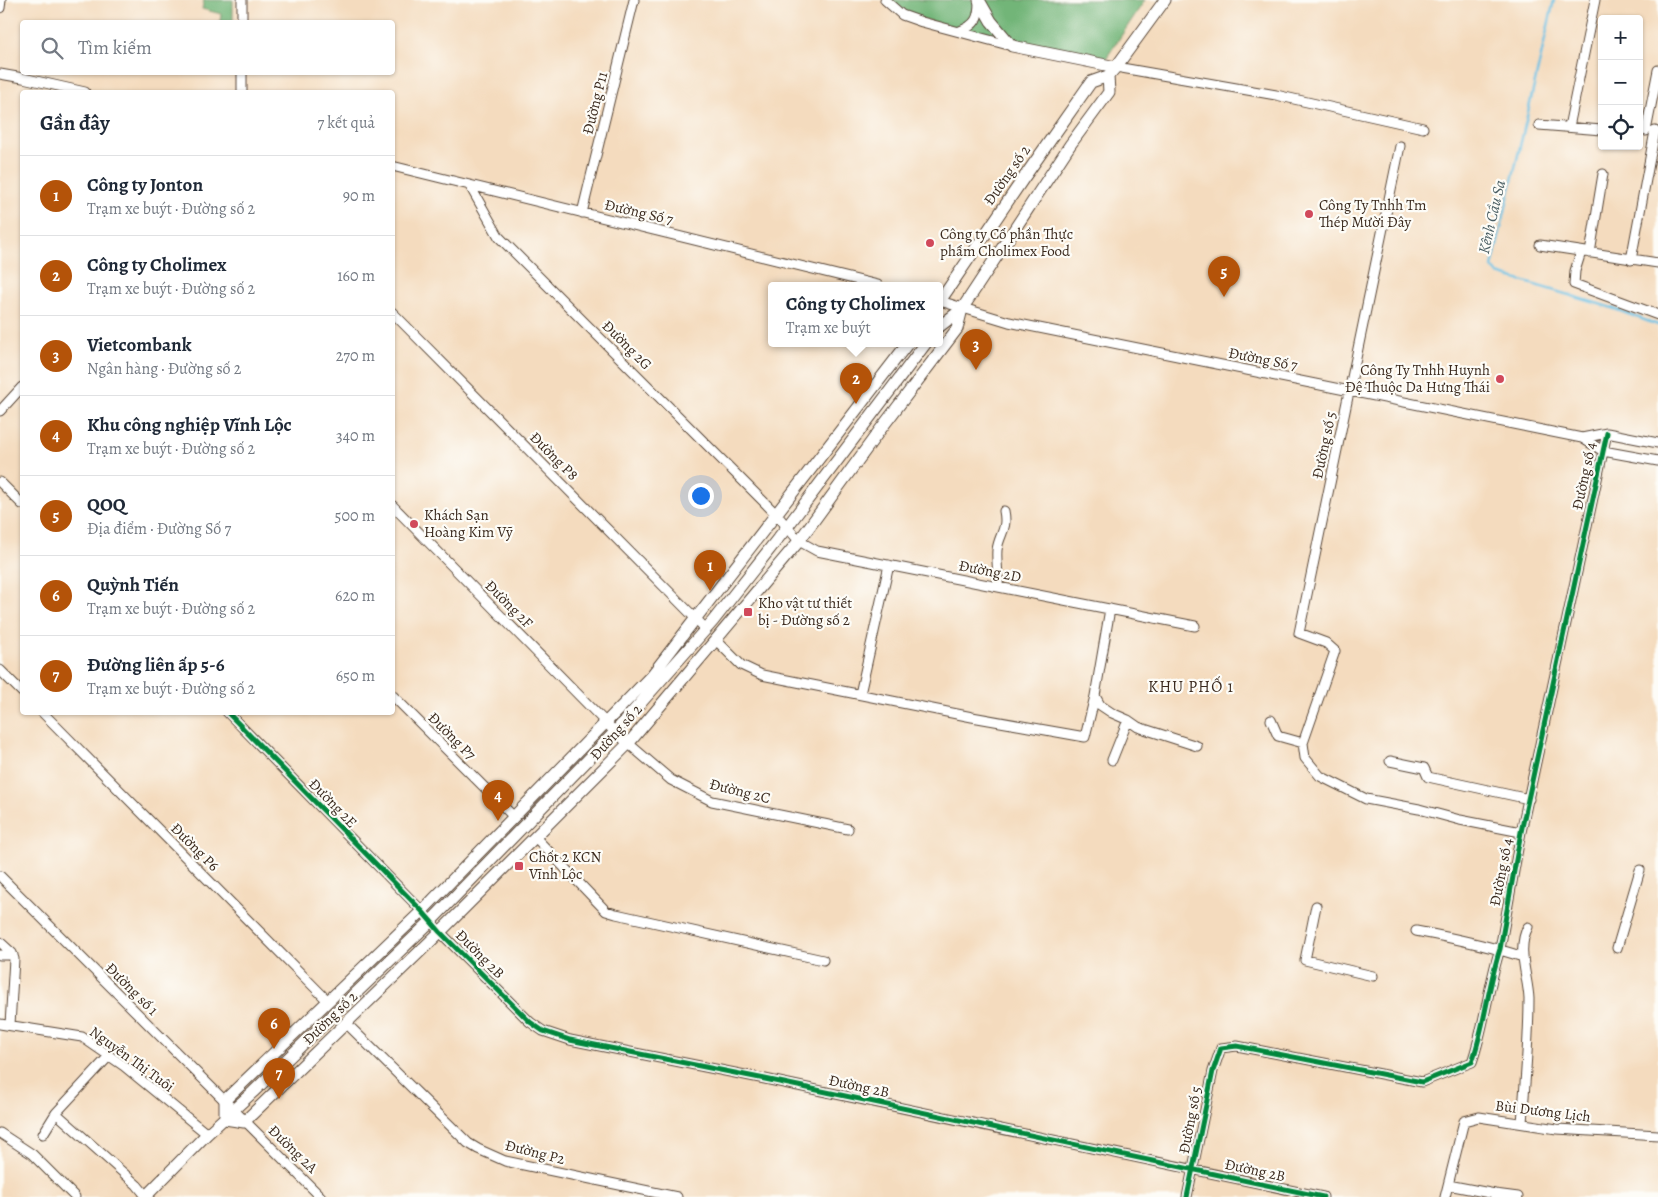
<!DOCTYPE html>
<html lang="vi">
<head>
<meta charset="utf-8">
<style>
	:root { --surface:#fff; --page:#f6f6f7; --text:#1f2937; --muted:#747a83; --line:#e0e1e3; --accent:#b45309 }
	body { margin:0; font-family:Alegreya,serif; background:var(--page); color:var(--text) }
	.controls { position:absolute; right:15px; top:15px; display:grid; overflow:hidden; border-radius:5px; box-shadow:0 1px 4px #0004 }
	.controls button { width:45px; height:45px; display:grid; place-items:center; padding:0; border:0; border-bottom:1px solid var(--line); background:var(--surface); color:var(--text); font:25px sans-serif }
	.you { position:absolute; left:700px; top:495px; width:18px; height:18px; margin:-12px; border:4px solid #fff; border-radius:50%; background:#1a73e8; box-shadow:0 0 0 8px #1a73e833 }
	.badge { display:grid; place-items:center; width:32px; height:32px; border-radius:50%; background:var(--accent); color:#fff; font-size:16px; font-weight:700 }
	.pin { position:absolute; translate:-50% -41px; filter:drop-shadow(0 1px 2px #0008) }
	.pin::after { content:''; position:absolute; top:26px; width:18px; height:15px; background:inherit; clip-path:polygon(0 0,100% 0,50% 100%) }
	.popup { position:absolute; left:768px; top:282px; width:175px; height:65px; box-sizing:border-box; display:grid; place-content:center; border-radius:5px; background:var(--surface); filter:drop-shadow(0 1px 4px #0005); font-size:16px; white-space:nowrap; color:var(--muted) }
	.popup b { font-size:19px; color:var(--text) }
	.popup::after { content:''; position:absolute; left:50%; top:100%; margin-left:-10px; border:10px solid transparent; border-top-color:var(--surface) }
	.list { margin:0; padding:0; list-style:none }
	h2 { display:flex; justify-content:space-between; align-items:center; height:65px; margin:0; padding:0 20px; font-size:21px }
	h2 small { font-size:16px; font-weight:400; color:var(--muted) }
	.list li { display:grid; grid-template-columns:32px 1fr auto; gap:15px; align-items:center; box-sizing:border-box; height:80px; padding:0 20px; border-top:1px solid var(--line) }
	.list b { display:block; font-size:19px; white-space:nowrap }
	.list p { margin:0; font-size:16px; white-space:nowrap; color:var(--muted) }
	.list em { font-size:16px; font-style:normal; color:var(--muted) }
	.icon { flex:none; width:28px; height:28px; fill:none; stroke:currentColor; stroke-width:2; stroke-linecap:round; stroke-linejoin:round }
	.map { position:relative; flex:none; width:1658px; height:1197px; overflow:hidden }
	.search { position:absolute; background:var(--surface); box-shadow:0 1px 4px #0004; left:20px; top:20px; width:375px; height:55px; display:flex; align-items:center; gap:12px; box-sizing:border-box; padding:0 18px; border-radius:5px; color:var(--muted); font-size:19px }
	.panel { position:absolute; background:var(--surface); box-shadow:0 1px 4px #0004; left:20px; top:90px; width:375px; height:625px; border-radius:5px }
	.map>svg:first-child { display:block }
</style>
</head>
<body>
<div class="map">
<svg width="1658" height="1197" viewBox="0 0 1658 1197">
	<rect width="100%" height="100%" fill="#fdfcf7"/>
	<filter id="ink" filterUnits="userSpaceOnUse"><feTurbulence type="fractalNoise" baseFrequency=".02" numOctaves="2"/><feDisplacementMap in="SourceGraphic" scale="10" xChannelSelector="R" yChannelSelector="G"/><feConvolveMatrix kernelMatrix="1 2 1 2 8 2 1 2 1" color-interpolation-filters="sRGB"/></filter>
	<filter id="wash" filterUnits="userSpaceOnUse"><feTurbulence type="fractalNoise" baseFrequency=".0096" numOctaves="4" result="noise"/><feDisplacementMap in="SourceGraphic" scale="20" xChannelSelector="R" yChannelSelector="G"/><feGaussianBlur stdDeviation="1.12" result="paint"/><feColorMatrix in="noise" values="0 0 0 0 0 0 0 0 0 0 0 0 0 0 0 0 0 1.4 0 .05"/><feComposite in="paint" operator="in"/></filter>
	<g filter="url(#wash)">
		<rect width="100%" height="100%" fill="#f4dbbe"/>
		<path fill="#72b578" stroke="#56704b" d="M204,0H233V22H220L221,14L202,9Z
			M890,0H1145L1103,63L910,16Z"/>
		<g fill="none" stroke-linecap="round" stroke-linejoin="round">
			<path stroke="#66bfe3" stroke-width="2.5" d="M1554,0L1492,267L1498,274L1609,307L1658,325"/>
		</g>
	</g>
	<g filter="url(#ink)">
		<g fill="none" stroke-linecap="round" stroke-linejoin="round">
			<defs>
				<path id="minor" d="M885,0L902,15L922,22L1012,46
					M0,8L1,0
					M242,22V0
					M960,31C976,25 979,18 979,1
					M1116,67L1276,95L1423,128
					M242,72V92
					M0,74L23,78L85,92
					M1539,125L1602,130
					M1569,127L1595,0
					M1646,131L1658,70
					M1400,146L1299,633L1326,643L1335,651L1303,743L1305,758L1320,776L1366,799L1419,809L1460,820L1521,832
					M392,166L878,285
					M470,186L499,237L777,515L799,541L817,551L1195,626
					M582,213L634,0
					M1540,245L1658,263
					M1581,252L1575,271L1574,284L1658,315
					M1590,253L1603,174
					M1631,260L1655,131
					M940,301L1009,322L1582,438L1603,451L1658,461
					M392,312L706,629
					M0,411L22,387
					M1582,438L1607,433L1658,443
					M0,482L22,504
					M392,505L615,732L671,780L712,801L848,829
					M998,587C999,575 996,563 997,550C999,534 1008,530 1004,511
					M1110,609L1095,696L1100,705L1112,713L1128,720L1138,727L1197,746
					M716,640L741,665L762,675L972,717L1085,737L1095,696
					M0,670L22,692
					M860,694L889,565
					M392,695L513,816
					M42,712L328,1001
					M227,712L422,911L440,932L530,1022L543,1031L570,1040L765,1079L1323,1197
					M1271,720L1278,736L1303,743
					M1112,760L1128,720
					M1390,761L1424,768L1428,777L1529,799
					M535,837L606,911L616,914L823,960
					M0,876L321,1197
					M1316,906L1305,960L1373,976
					M1416,931C1453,938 1488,945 1523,957
					M0,942L12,953L14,959L10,1025
					M1617,948L1640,870
					M0,955H13
					M346,1023L468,1143L478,1149L505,1161L677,1197
					M0,1024L82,1037L124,1066L207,1134
					M109,1056L56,1113L137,1185L147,1197
					M1522,1123C1525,1082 1529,1041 1529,999C1528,976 1516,949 1528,927
					M0,1133L32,1154L75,1197
					M43,1134L56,1113
					M1448,1185L1495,1194L1518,1197
					M1187,1197L1213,1071L1221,1048L1237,1046L1422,1082L1472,1062C1485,1025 1488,986 1500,949L1521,832L1607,433
					M1445,1197L1464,1121L1479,1117L1557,1129L1658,1135"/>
				<path id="major" d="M979,0L991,21L1012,46L1116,67
					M940,301L1023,179L1091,82L1108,76L1116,67L1165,0
					M940,326L962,309
					M225,1119L244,1122L440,932L628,744L799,541L880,430L957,329L962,309L1070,145L1109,92L1108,76
					M225,1119V1100L422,911L652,675L908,343
					M145,1197L207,1134L253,1092L431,921L615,732L713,621L787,527L926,343"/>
			</defs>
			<use href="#minor" stroke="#574536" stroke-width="11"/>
			<use href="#major" stroke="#574536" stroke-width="13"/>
			<use href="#minor" stroke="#fff" stroke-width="9"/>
			<use href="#major" stroke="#fff" stroke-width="11"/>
			<defs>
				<path id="cycleway" d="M227,712L422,911L440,932L530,1022L543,1031L570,1040L765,1079L1323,1197
					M1187,1197L1213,1071L1221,1048L1237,1046L1422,1082L1472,1062C1485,1025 1488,986 1500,949L1521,832L1607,433"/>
			</defs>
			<use href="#cycleway" stroke="#fdfcf7" stroke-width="8"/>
			<use href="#cycleway" stroke="#00873e" stroke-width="5"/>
		</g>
	</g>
	<g fill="#d1495b" stroke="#fdfcf7" stroke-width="2">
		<circle cx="1309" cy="214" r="5"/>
		<circle cx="930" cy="243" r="5"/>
		<circle cx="1500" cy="379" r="5"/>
		<circle cx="414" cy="524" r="5"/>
		<rect x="743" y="607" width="10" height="10" rx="2.5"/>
		<rect x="514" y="861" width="10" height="10" rx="2.5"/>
	</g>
	<g text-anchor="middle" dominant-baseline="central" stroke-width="4.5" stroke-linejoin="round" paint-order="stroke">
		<g font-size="15" fill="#3b2a1e" stroke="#fdfcf7">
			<text transform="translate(595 103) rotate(-76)">Đường P11</text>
			<text transform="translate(1007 175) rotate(-55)">Đường số 2</text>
			<text transform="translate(639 212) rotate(13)">Đường Số 7</text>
			<text transform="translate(627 345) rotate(45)">Đường 2G</text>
			<text transform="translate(1263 359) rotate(11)">Đường Số 7</text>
			<text transform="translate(1324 445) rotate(-78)">Đường số 5</text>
			<text transform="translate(554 456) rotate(45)">Đường P8</text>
			<text transform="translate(1584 476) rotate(-78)">Đường số 4</text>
			<text transform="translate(990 571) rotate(11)">Đường 2D</text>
			<text transform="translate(509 604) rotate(45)">Đường 2F</text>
			<text transform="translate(616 732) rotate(-48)">Đường số 2</text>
			<text transform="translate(452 736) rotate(45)">Đường P7</text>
			<text transform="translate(740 791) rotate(14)">Đường 2C</text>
			<text transform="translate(333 803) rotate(46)">Đường 2E</text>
			<text transform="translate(195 847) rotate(45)">Đường P6</text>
			<text transform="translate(1501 872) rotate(-79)">Đường số 4</text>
			<text transform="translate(480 954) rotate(45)">Đường 2B</text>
			<text transform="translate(132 989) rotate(45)">Đường số 1</text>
			<text transform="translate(330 1018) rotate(-44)">Đường số 2</text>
			<text transform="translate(132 1059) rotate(36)">Nguyễn Thị Tuôi</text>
			<text transform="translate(859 1086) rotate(12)">Đường 2B</text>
			<text transform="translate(1543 1111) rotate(7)">Bùi Dương Lịch</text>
			<text transform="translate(1190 1120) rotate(-79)">Đường số 5</text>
			<text transform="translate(293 1149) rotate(44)">Đường 2A</text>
			<text transform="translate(535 1152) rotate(14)">Đường P2</text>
			<text transform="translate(1255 1170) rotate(12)">Đường 2B</text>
		</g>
		<g font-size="15" fill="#3b2a1e" stroke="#fdfcf7" text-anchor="start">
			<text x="1319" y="205">Công Ty Tnhh Tm<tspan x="1319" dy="17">Thép Mười Đây</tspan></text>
			<text x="940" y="234">Công ty Cổ phần Thực<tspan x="940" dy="17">phẩm Cholimex Food</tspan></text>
			<text x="1490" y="370" text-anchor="end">Công Ty Tnhh Huynh<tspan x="1490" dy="17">Đệ Thuộc Da Hưng Thái</tspan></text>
			<text x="424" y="515">Khách Sạn<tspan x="424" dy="17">Hoàng Kim Vỹ</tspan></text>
			<text x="758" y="603">Kho vật tư thiết<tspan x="758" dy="17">bị - Đường số 2</tspan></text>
			<text x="529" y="857">Chốt 2 KCN<tspan x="529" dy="17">Vĩnh Lộc</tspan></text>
		</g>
		<g font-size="16" font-style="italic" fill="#4a5e63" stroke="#fdfcf7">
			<text transform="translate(1492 217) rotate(-77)">Kênh Cầu Sa</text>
		</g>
		<g font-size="16" letter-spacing="1" fill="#3b2a1e" stroke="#fdfcf7">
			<text x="1191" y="687">KHU PHỐ 1</text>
		</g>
	</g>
</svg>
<div class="controls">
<button>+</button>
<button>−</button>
<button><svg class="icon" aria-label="locate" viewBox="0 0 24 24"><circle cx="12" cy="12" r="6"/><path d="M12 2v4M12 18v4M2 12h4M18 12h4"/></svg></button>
</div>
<div class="you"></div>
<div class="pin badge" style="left:710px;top:591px">1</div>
<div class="pin badge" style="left:856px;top:404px">2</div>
<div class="popup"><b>Công ty Cholimex</b>Trạm xe buýt</div>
<div class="pin badge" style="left:976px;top:370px">3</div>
<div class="pin badge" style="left:498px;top:821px">4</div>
<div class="pin badge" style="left:1224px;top:297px">5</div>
<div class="pin badge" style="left:274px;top:1049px">6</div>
<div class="pin badge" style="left:279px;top:1099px">7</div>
<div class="search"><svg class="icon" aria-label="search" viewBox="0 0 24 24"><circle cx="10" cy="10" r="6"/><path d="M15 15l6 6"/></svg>Tìm kiếm</div>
<section class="panel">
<h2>Gần đây<small>7 kết quả</small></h2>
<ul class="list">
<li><span class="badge">1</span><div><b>Công ty Jonton</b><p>Trạm xe buýt · Đường số 2</p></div><em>90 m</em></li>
<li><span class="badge">2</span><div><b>Công ty Cholimex</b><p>Trạm xe buýt · Đường số 2</p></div><em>160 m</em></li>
<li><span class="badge">3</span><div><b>Vietcombank</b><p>Ngân hàng · Đường số 2</p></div><em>270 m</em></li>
<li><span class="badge">4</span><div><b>Khu công nghiệp Vĩnh Lộc</b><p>Trạm xe buýt · Đường số 2</p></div><em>340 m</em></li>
<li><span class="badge">5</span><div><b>QOQ</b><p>Địa điểm · Đường Số 7</p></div><em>500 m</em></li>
<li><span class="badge">6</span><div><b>Quỳnh Tiến</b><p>Trạm xe buýt · Đường số 2</p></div><em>620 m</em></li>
<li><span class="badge">7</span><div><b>Đường liên ấp 5-6</b><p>Trạm xe buýt · Đường số 2</p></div><em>650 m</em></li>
</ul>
</section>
</div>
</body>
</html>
